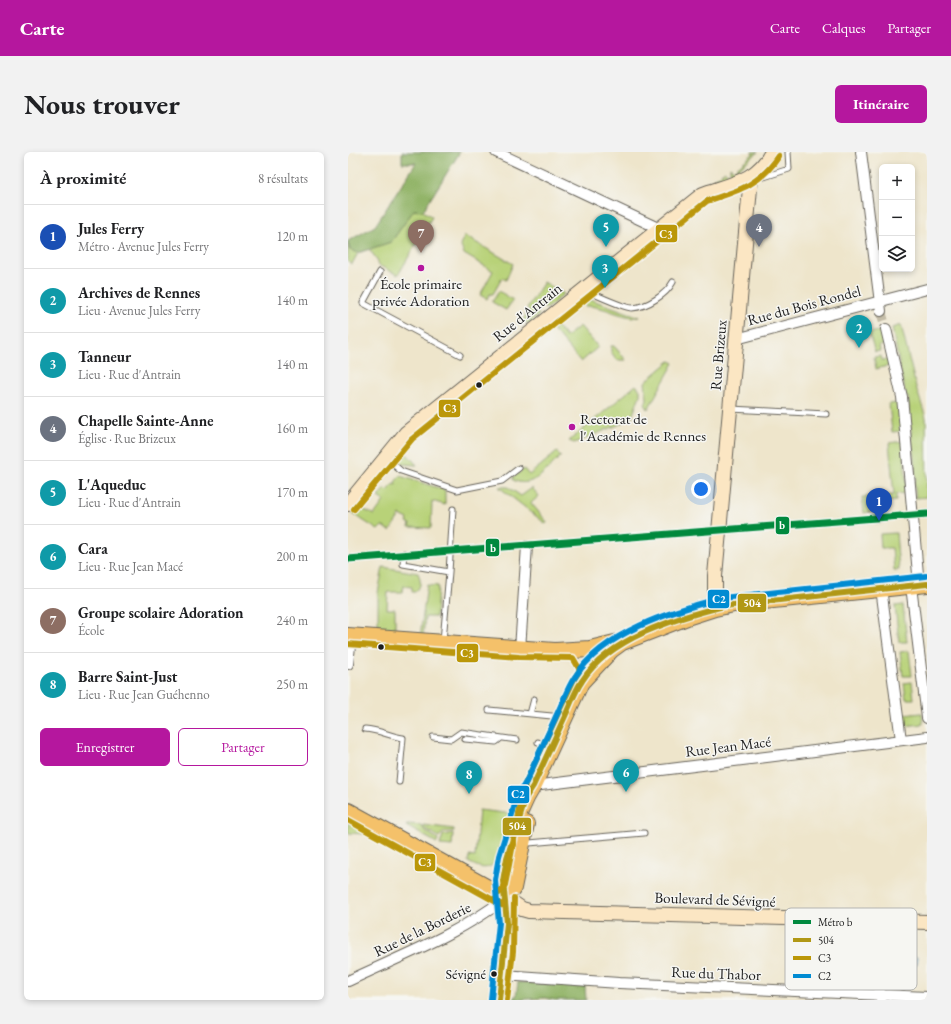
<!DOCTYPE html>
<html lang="fr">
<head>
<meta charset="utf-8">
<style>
	:root { --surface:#fff; --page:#f2f2f2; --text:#202124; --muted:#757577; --line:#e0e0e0; --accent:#b5179e }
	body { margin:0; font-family:"EB Garamond",serif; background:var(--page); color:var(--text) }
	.controls { position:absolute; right:12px; top:12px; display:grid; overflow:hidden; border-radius:6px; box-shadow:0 2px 6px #0003 }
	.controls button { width:36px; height:36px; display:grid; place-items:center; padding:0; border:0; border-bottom:1px solid var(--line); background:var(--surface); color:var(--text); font:20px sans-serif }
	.you { position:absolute; left:353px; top:337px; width:14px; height:14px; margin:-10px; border:3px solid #fff; border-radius:50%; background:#1a73e8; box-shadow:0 0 0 6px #1a73e833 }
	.badge { display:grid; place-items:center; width:26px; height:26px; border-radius:50%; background:var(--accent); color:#fff; font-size:13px; font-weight:700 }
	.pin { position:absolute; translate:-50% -33px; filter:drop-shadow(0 1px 2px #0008) }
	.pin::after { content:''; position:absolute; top:21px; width:14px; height:12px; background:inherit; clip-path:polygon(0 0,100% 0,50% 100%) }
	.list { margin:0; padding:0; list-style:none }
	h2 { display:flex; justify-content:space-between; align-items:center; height:52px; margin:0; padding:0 16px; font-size:17px }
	h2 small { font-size:13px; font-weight:400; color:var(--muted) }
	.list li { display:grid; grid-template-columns:26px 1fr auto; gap:12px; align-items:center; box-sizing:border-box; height:64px; padding:0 16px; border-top:1px solid var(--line) }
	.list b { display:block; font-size:15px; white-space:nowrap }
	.list p { margin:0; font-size:13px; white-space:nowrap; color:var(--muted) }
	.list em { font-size:13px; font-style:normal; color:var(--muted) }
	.actions { display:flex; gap:8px; padding:12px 16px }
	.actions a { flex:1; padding:9px 0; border:1px solid var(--accent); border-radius:6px; text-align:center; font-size:14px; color:var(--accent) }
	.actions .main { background:var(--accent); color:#fff }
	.icon { flex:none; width:22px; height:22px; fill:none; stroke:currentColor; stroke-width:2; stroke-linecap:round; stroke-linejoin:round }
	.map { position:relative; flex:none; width:579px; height:848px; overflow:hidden; border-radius:6px }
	header { display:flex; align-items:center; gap:24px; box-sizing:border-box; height:56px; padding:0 20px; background:var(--accent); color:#fff }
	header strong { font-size:19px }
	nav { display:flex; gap:22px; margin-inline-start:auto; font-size:14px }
	.intro { display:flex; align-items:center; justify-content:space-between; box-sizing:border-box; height:96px; padding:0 24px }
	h1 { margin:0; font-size:28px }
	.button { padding:10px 18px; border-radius:6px; background:var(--accent); color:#fff; font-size:14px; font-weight:700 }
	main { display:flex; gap:24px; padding:0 24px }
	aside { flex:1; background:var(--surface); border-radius:6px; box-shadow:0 2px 6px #0003 }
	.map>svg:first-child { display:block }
</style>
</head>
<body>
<header>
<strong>Carte</strong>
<nav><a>Carte</a><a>Calques</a><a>Partager</a></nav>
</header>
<div class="intro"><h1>Nous trouver</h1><a class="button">Itinéraire</a></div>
<main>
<aside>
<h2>À proximité<small>8 résultats</small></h2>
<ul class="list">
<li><span class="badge" style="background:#1a4fb4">1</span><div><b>Jules Ferry</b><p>Métro · Avenue Jules Ferry</p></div><em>120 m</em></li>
<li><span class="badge" style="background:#0f9aa8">2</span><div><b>Archives de Rennes</b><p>Lieu · Avenue Jules Ferry</p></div><em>140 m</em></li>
<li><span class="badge" style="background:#0f9aa8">3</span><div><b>Tanneur</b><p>Lieu · Rue d'Antrain</p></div><em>140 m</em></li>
<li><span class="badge" style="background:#6b7280">4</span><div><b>Chapelle Sainte-Anne</b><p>Église · Rue Brizeux</p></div><em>160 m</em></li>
<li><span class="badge" style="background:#0f9aa8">5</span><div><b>L'Aqueduc</b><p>Lieu · Rue d'Antrain</p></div><em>170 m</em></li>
<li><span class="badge" style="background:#0f9aa8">6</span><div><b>Cara</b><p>Lieu · Rue Jean Macé</p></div><em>200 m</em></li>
<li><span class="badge" style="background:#8d6e63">7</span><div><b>Groupe scolaire Adoration</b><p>École</p></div><em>240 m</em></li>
<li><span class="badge" style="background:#0f9aa8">8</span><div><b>Barre Saint-Just</b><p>Lieu · Rue Jean Guéhenno</p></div><em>250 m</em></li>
</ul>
<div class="actions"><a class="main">Enregistrer</a><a>Partager</a></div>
</aside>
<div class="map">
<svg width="579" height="848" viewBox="0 0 579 848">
	<rect width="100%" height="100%" fill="#f6f6f2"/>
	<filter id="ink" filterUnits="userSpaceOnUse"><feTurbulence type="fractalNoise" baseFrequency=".025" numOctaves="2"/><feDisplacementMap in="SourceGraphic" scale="8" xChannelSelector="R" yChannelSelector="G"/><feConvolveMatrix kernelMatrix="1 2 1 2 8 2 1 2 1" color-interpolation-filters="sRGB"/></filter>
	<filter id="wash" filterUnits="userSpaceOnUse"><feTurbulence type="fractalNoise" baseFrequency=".012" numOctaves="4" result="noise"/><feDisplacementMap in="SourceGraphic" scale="16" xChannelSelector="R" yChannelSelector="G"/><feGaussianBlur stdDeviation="0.9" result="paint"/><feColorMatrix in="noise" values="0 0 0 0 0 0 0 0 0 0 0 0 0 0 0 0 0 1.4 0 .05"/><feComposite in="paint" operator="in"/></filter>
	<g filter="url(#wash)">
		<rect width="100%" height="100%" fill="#eee5cb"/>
		<path fill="#b8d278" stroke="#6a774a" d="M404,0H410L384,22L382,20V15L386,18L405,2Z
			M377,19L382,23L365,28Z
			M66,58L75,59L84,65L50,123L30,113V109L21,97L43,90Z
			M117,84L165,112L158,128L154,126L145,142H142L139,147L132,143L145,119L116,102L112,92Z
			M0,90L2,98L10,101L4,112L0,110Z
			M196,130L216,142L198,157L193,153L187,158L191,163L180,172L175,168L181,158L179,156Z
			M151,139L165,148L158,158L144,150Z
			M241,147L292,165C273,167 256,153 237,154L235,152Z
			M208,173L218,185L232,174L250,195L233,210L204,176Z
			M553,173L568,235L578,266L579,345L568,346L566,330L568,329L560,245H558L544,176Z
			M535,178L538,192L531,194L532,199L527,200L521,181Z
			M263,194H266L278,208H269L263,200Z
			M533,204L534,208L542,207L543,213L528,217L526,205Z
			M322,209L326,211L300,257L297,252L299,247L297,230Z
			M288,233L292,238V243L284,265L270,273L226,291L221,289Z
			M551,251L554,279L544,280L541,252Z
			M555,289L559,341L548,342V349L529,351V354H538V357H533V359L516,361L514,345L546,343L541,291Z
			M57,300L69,313L55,312L48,309Z
			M209,300L213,304C200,316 185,338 165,328V325L176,317L181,323Z
			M52,324L97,338V353L84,349L83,376L61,375L62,372L59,370L60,367L52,363L42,379L34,374L30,378L5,362L9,354L26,363L36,349L30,345L37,336L40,339L45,332L48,333L47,330Z
			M151,335H160L173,344L184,336L191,344L183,351L199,370L198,372Z
			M548,381L551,418H546L544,396H533L532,382Z
			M35,415L70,421C73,428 74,435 67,440H64V435L55,434L54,440H40L39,457H47V482L30,481V441Z
			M79,433L90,434L88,465H77L75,485L72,484Z
			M555,453L559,490H551L547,454Z
			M561,499L564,524H555L552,500Z
			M564,530L566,547H558L556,531Z
			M574,561L575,572L556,574L554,563Z
			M131,658L165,662L147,710C139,720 130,715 120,710L121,704L127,705Z
			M0,669L17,678L18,682L0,681Z
			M59,672L73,673L77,679L90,687L89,691L58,674Z
			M75,673L106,677V679L96,680L91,685L77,677Z
			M105,681L104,694L92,693L95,683Z"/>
		<path fill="#92b468" stroke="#576842" d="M54,0H112L75,59L66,58L43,90L10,101L2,98L0,89L27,74L68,11H54Z
			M170,830L237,834L238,848H207L197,846L161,848L162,844L168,845Z"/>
		<path fill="#56a9d1" stroke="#396276" d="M553,805H570L569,813L552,812Z"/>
	</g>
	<g filter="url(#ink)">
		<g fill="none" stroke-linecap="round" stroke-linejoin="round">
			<path stroke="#c4bda8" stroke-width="10" stroke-dasharray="10 5" stroke-linecap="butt" d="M533,159L538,177"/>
			<defs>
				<path id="lane" d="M406,25H416L441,17L440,0
					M32,120L15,151L112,203
					M237,138C246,142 276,156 284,156C299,155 318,143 325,130
					M383,257L478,262
					M38,306L53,319L109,338L154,329L171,316
					M56,401L55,412L101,420L105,357
					M95,489L101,420
					M141,558L214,565
					M182,562L186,547
					M17,577C31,578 42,584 55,586L51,630
					M85,585L103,587L113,580L169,588
					M117,587L148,590L152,587
					M190,590L200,594
					M176,690L181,691L296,681"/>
				<path id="street" d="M148,0L310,76
					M513,0L533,159
					M538,177L554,245L571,433
					M388,187L579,137
					M563,434L579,566
					M533,436L553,588
					M172,497L179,394
					M0,512L3,485
					M185,634L579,585
					M523,769L533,848
					M155,823L271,831L579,845
					M0,829C53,804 111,782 158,746
					M151,848L157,800L158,746"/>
				<path id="secondary" d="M0,352L58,281L355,42C384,32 409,29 424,0
					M367,456V424L403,25
					M158,746L174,757L181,759L579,770"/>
				<path id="primary" d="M0,484L207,499L242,497L271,490
					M0,659L158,746
					M158,746C153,713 167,662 185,634L233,530L263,498L274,490L339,465L367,456L386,452L579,432
					M158,746L165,736L178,672"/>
			</defs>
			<use href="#lane" stroke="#666259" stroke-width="7"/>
			<use href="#street" stroke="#666259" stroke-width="12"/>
			<use href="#secondary" stroke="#666259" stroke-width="16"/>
			<use href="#primary" stroke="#666259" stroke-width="18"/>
			<use href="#lane" stroke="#fff" stroke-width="5"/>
			<use href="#street" stroke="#fff" stroke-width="10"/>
			<use href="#secondary" stroke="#fbe6c3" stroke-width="14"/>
			<use href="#primary" stroke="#f4c16a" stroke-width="16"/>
			<defs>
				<path id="bus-1" d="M151,848L159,771L155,729L159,706L178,645L185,634C196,610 207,586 218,562C223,551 227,539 234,529C261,486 328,466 376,454L579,432"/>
				<path id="bus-2" d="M6,357L64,287L359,49C390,39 412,33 431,4
					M0,492L171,505L225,506L232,518L226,527L177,632L157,733L151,741
					M0,668L154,753
					M159,848L165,800L166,746"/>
				<path id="bus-3" d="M143,847L151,771L147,728L151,704L170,643L178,630C189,606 200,582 211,558C216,547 220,535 227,525C255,480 324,459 374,446L578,424"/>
			</defs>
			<use href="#bus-1" stroke="#f6f6f2" stroke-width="9"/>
			<use href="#bus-2" stroke="#f6f6f2" stroke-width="9"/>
			<use href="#bus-3" stroke="#f6f6f2" stroke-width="9"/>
			<use href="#bus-1" stroke="#b19815" stroke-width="6"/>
			<use href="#bus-2" stroke="#bb9708" stroke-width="6"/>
			<use href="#bus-3" stroke="#008bd2" stroke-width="6"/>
			<defs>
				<path id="metro-1" d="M0,407L579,362"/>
			</defs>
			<use href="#metro-1" stroke="#f6f6f2" stroke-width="10"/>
			<use href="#metro-1" stroke="#00893e" stroke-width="7"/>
		</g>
	</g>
	<g fill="#b5179e" stroke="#f6f6f2" stroke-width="1.5">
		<circle cx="73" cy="116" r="4"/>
		<circle cx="224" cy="275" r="4"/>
	</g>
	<g fill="#1c1c1c" stroke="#f6f6f2" stroke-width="1.5">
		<circle cx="131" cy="233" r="3.5"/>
		<circle cx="33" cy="495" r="3.5"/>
		<circle cx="146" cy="822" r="3.5"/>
	</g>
	<g text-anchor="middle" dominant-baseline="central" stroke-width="3" stroke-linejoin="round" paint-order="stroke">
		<g font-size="14" fill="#1c1c1c" stroke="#f6f6f2" text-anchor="end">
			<text x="138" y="822">Sévigné</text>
		</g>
		<g font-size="15" fill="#1c1c1c" stroke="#f6f6f2">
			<text x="73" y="131">École primaire<tspan x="73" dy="17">privée Adoration</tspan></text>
			<text x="232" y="266" text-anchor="start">Rectorat de<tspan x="232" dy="17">l'Académie de Rennes</tspan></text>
		</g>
		<g font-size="15" fill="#1c1c1c" stroke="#f6f6f2">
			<text transform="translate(456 153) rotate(-15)">Rue du Bois Rondel</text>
			<text transform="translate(179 160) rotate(-39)">Rue d'Antrain</text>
			<text transform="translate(370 203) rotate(-85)">Rue Brizeux</text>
			<text transform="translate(380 594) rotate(-7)">Rue Jean Macé</text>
			<text transform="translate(367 747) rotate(2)">Boulevard de Sévigné</text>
			<text transform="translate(74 777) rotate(-26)">Rue de la Borderie</text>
			<text transform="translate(368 821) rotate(2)">Rue du Thabor</text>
		</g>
	</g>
	<rect x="437" y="756" width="132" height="82" rx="6" fill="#f6f6f2" stroke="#b5b5b2" stroke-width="1"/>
	<rect x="445" y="768" width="18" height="4" fill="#00893e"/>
	<rect x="445" y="786" width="18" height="4" fill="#b19815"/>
	<rect x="445" y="804" width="18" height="4" fill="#bb9708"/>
	<rect x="445" y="822" width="18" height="4" fill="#008bd2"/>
	<g font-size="11" fill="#1c1c1c">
		<text x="470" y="774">Métro b</text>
		<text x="470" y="792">504</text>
		<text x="470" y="810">C3</text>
		<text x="470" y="828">C2</text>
	</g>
	<g stroke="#f6f6f2" stroke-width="1.5">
		<rect x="307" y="72" width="23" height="19" rx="4" fill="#bb9708"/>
		<rect x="90" y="247" width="23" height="19" rx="4" fill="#bb9708"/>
		<rect x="427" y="364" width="15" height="19" rx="4" fill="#00893e"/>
		<rect x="137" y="386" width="15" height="19" rx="4" fill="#00893e"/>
		<rect x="359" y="437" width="23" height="20" rx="4" fill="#008bd2"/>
		<rect x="389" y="441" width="30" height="20" rx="4" fill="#b19815"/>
		<rect x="108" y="491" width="23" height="20" rx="4" fill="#bb9708"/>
		<rect x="159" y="633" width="23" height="19" rx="4" fill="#008bd2"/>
		<rect x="154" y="665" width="30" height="19" rx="4" fill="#b19815"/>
		<rect x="66" y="701" width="22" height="19" rx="4" fill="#bb9708"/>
	</g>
	<g font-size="11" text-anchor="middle" font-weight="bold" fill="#fff">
		<text x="318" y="86">C3</text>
		<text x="102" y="260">C3</text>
		<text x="434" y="377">b</text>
		<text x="145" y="400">b</text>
		<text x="371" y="451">C2</text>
		<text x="404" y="455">504</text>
		<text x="119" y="505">C3</text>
		<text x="170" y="646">C2</text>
		<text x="169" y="678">504</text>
		<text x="77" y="714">C3</text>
	</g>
</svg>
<div class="controls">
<button>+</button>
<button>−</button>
<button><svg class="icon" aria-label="layers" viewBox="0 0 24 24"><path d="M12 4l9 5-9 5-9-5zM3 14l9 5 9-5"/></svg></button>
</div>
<div class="you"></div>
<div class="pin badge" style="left:531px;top:369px;background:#1a4fb4">1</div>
<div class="pin badge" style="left:511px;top:196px;background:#0f9aa8">2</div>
<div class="pin badge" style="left:257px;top:136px;background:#0f9aa8">3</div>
<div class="pin badge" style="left:411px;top:95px;background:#6b7280">4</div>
<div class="pin badge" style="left:258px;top:95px;background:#0f9aa8">5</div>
<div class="pin badge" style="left:278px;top:640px;background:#0f9aa8">6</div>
<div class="pin badge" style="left:73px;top:101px;background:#8d6e63">7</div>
<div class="pin badge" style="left:121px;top:642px;background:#0f9aa8">8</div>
</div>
</main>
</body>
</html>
